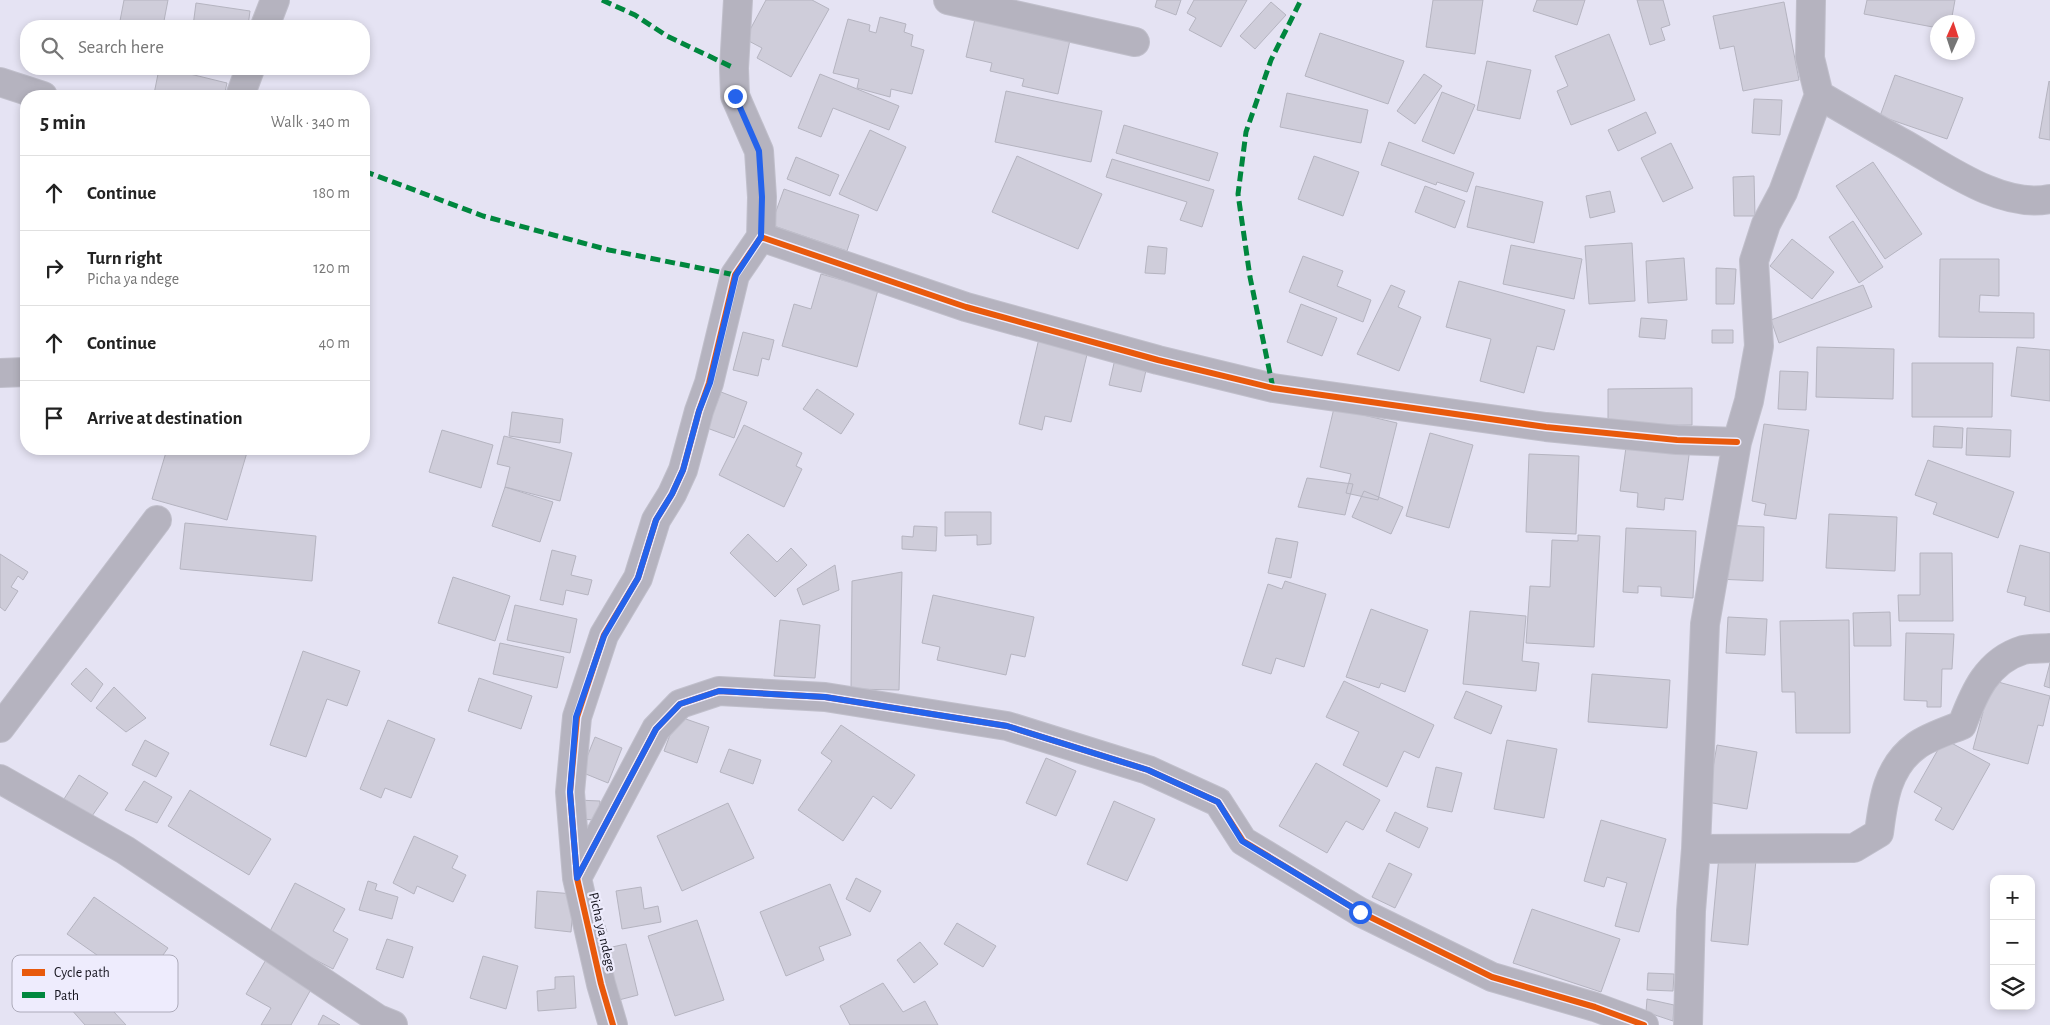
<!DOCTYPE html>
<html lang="en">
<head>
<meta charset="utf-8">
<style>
	:root { --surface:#fff; --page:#f2f2f2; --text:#222; --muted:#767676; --line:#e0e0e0 }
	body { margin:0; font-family:"Alegreya Sans",sans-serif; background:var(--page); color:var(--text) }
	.controls { position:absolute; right:15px; bottom:15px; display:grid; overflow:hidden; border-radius:10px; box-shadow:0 2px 8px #0003 }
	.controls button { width:45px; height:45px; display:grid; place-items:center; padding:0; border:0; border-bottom:1px solid var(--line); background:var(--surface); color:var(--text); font:25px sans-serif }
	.compass { position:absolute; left:1930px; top:15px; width:45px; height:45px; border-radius:50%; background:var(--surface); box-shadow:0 2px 8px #0003; rotate:3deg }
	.stop { position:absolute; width:15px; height:15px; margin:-11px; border:4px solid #2563eb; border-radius:50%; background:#fff }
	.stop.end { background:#2563eb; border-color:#fff; box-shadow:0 1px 5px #0008 }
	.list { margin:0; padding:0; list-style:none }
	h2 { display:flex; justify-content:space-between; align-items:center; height:65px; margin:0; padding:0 20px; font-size:21px }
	h2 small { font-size:16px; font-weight:400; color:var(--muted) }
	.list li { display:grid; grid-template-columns:32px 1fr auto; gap:15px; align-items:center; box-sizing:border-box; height:75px; padding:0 20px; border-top:1px solid var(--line) }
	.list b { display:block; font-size:19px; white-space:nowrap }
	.list p { margin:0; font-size:16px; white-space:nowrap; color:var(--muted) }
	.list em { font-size:16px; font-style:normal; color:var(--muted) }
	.icon { flex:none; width:28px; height:28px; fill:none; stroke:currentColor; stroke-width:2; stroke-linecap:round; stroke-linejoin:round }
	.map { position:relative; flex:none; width:2050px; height:1025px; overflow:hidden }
	.search { position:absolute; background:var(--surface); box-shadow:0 2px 8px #0003; left:20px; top:20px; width:350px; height:55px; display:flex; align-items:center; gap:12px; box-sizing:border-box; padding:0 18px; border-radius:20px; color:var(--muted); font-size:19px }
	.panel { position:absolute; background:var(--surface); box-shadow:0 2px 8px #0003; left:20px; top:90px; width:350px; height:365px; border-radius:20px }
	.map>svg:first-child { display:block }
</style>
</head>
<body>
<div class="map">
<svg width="2050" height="1025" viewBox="0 0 2050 1025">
	<rect width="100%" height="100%" fill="#e5e3f3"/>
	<path fill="#cfcdda" stroke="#b5b4c0" d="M124,0H168L163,26H119Z
		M766,0H812L829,9L791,77L757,58L762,48L745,39Z
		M1157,0H1181L1176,15L1155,7Z
		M1194,0H1247L1221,47L1189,30L1196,18L1187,13Z
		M1433,0H1483L1475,54L1426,47Z
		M1537,0H1585L1577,25L1533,11Z
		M1637,0H1663L1670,25L1661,28L1665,40L1650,45Z
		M1867,0H1955L1951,22H1938V28L1864,14Z
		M1271,2L1286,15L1255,49L1240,36Z
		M1784,2L1799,80L1743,91L1734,46L1720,49L1713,16Z
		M196,3L250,11L248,26H193Z
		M880,17L906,24L904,32L913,35L911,46L924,50L912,94L891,89L890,97L857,88L859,79L833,73L848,19L870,25L869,31L876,33Z
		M975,19L1070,40L1058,94L1022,86L1024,79L990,71L992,63L966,57Z
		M1320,33L1404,61L1388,104L1305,76Z
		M1609,34L1635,100L1571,125L1557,91L1568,86L1555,56Z
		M1487,61L1531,70L1520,119L1477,110Z
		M159,69H191L190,74L227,83L224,96H166L154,94Z
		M820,74L899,106L889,130L833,108L821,137L798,128Z
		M1424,74L1442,86L1415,124L1397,111Z
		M1895,75L1963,98L1947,139L1880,116Z
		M2049,81L2050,82V140L2039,138Z
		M1006,91L1102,111L1091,162L995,142Z
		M1442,92L1475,105L1454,154L1422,141Z
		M1287,93L1368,110L1361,143L1280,127Z
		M1754,99L1782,100L1780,135L1752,133Z
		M1646,112L1656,133L1618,151L1608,130Z
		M1124,125L1218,153L1209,181L1116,153Z
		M870,130L906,147L877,211L839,194Z
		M1389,142L1474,173L1467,192L1437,182L1436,185L1381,165Z
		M1671,143L1693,188L1663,202L1641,158Z
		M1017,156L1102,194L1078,249L992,212Z
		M1314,156L1359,172L1343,216L1298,199Z
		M796,157L839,175L830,196L787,179Z
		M1112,159L1214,190L1202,227L1180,220L1187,202L1106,177Z
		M1873,162L1922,234L1885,259L1836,186Z
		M1754,176L1755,216H1734L1733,177Z
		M1425,186L1465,201L1455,228L1415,212Z
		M1476,186L1543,202L1534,243L1467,227Z
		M784,189L859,215L847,251L771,225Z
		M1610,191L1615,212L1590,218L1586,196Z
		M1853,221L1883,267L1859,283L1829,237Z
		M1792,239L1834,272L1812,299L1770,266Z
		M1632,243L1635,301L1589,304L1585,246Z
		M1511,245L1582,259L1574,299L1503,284Z
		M1148,246L1167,248L1165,274L1145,273Z
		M1303,256L1343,271L1337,286L1371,300L1363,322L1289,292Z
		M1684,258L1687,300L1648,303L1646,261Z
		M1940,259H1999V296L1980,295L1979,312L2034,313V338L1939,337Z
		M1716,268L1736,269L1734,304H1716Z
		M821,274L878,290L857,367L782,346L794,304L811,309Z
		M1459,281L1565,310L1554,350L1537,346L1524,393L1480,381L1491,339L1446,327Z
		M1391,285L1405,291L1398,307L1421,317L1399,371L1357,354Z
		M1863,285L1872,307L1779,343L1771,320Z
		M1301,304L1337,318L1322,356L1287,342Z
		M1641,318L1667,320L1665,339L1639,337Z
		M1712,330H1733V343H1712Z
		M743,332L774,340L769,360L762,358L758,376L733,370Z
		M1040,334L1089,346L1071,422L1045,416L1042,430L1019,424Z
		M1817,347L1894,349L1893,399L1816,397Z
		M2017,347L2050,350V401L2011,396Z
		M1115,359L1147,366L1141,392L1109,385Z
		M1912,363H1993L1992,417H1912Z
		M1780,371L1808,372L1806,410L1778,409Z
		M1692,388V425L1608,426V389Z
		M817,389L854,414L841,434L803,409Z
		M721,392L747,402L734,438L707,428Z
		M1334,408L1397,423L1378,500L1346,493L1351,474L1320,467Z
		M512,412L563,419L560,443L509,436Z
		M1764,424L1809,430L1796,519L1764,515L1766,504L1752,501Z
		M744,425L802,453L796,466L802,469L784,507L719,475Z
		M1934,426L1963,428L1962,448L1933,447Z
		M1967,428L2011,430L2010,457L1966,455Z
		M442,430L493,445L481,488L429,472Z
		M1430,433L1473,445L1449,528L1406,516Z
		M504,436L572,453L560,501L505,487L510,467L497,464Z
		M1627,440L1690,448L1683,500L1665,498L1664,510L1637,507L1638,493L1620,491Z
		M167,449H248L227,520L152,499Z
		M1529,454L1579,456L1576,534L1526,532Z
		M1928,460L2014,492L1998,538L1933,514L1937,503L1915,495Z
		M1307,478L1353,484L1345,515L1298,507Z
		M505,487L553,502L540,542L492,526Z
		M1364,491L1403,507L1391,534L1352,517Z
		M945,512H991V544L977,545V535L945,536Z
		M1829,514L1897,517L1895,571L1826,568Z
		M185,523L316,536L312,581L180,569Z
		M1723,525L1764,527L1763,581L1716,579Z
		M914,526L937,527L936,551L902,549V536L913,537Z
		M1626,528L1696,531L1693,598L1661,596V587L1638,586V593L1623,592Z
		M748,534L777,562L791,548L807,565L775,597L730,553Z
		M1578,535L1600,536L1594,647L1526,643L1530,586L1550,587L1552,540L1578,541Z
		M1276,538L1298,542L1291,578L1268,573Z
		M2020,545L2050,553V612L2024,605L2026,597L2007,592Z
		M552,550L576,556L571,575L592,580L588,595L566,590L563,605L540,600Z
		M1920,553H1952L1953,621H1899L1898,595H1920Z
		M0,554L28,572L23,580L18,576L11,587L18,591L5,611L0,607Z
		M835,565L839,590L803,605L797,589Z
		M902,572L899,690L851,689L852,581Z
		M453,577L510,596L495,641L438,623Z
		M1285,581L1326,594L1304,667L1276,658L1271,674L1242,665L1268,584L1282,589Z
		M933,595L1034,617L1025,657L1011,654L1006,675L937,660L940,647L922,643Z
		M515,605L577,619L570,653L507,640Z
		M1371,609L1428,630L1405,692L1381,683L1379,688L1346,677Z
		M1470,611L1526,616L1522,661L1539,663L1536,691L1463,684Z
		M1890,612L1891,646H1854L1853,613Z
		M1728,617L1767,619L1765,655L1726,653Z
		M780,620L820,625L815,678L774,676Z
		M1849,620L1850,733H1796L1795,692H1782L1780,621Z
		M1906,633L1954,634L1952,669H1942L1941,707H1927V701L1904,700Z
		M500,643L564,657L557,688L493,674Z
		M303,651L360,671L347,706L327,699L306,757L270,745Z
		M2050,663V688L2044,686Z
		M86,668L103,684L91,702L71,684Z
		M1592,674L1670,680L1667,728L1588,722Z
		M479,678L532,696L521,729L468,711Z
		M1987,679L2050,696L2043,726L2038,725L2028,764L1973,749L1983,712H1979Z
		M1344,681L1434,725L1419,758L1404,751L1387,787L1343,765L1359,732L1326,717Z
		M114,687L146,718L126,732L96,708Z
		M1466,691L1502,706L1491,734L1454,718Z
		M677,716L709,727L697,763L664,751Z
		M388,720L435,739L411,798L385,788L381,798L360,789Z
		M841,725L915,775L891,809L873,796L843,841L798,810L832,761L821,753Z
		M595,737L622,748L608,783L581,772Z
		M1944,739L1990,764L1953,830L1935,820L1942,808L1914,792Z
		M145,740L169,753L156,777L132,765Z
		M1507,740L1557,749L1544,818L1494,809Z
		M1717,745L1757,752L1747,809L1707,802Z
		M729,749L761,760L753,784L720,772Z
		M1046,758L1076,771L1056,816L1026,803Z
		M1316,763L1380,800L1363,830L1346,821L1327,853L1279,826Z
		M1436,767L1462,773L1452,812L1427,807Z
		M79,775L108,793L92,816L64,799Z
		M144,781L172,797L157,823L125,810Z
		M190,790L271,839L249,875L168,826Z
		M577,800L600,801L598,820L576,819Z
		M1114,801L1155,819L1127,881L1087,864Z
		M728,803L754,858L682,891L657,836Z
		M1395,812L1428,828L1419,848L1386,831Z
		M1601,820L1666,839L1639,932L1615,926L1627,883L1607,877L1604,887L1584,881Z
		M414,836L458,856L452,868L466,875L453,902L417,886L414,894L393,883Z
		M1719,856L1756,860L1748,945L1711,941Z
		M1389,863L1412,874L1395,908L1372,897Z
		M856,878L881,891L870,912L846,899Z
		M368,881L377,884L375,890L398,897L392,919L359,910Z
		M295,883L345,909L333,931L348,939L333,969L268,935Z
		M830,884L851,935L819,947L824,960L786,976L760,912Z
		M641,887L644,909L658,906L661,922L622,929L616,891Z
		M537,891L574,894L571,932L535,928Z
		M94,897L168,948L141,986L67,934Z
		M1532,909L1620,939L1601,992L1513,963Z
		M602,917L607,932L598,935L593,920Z
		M697,920L724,1000L675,1016L648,936Z
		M957,923L996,946L983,967L944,944Z
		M387,939L413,947L403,978L376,969Z
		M920,942L938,964L914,983L897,960Z
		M626,944L638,995L615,1001L603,949Z
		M483,956L518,966L506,1009L470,998Z
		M267,958L314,984L291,1025H261L271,1008L246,994Z
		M65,959L126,1025H85L70,1008L66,1012L39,983Z
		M1648,973L1674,974L1673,991L1647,990Z
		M574,976L576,1008L538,1011L537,991L555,989V977Z
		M883,983L903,1012L925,1001L938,1025H850L840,1006Z
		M1647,999L1674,1005L1673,1021L1646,1012Z
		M323,1015L340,1025H318Z"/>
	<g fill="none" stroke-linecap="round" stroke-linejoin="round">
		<defs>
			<path id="street" d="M738,0L734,68L735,96L759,151L762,197L761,237
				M948,0L1135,42
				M265,26L275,0
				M0,82L43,96
				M1819,95C1848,112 1877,129 1906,145C1946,168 2002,209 2050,199
				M240,96L250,69
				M0,373L26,372
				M0,728L157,520
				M0,779L125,850L378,1019L393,1025
				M1696,849L1854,848L1879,833C1883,801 1887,767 1916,746C1928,737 1947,731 1962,725C1974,693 1987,661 2023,650C2031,648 2042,649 2050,648
				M577,878L656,729L680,704L719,691L825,697L1007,726L1148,770L1218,802L1243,841L1360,912L1492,977L1595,1007L1644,1025
				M613,1025L601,984L577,878L570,792L577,717L604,635L638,578L656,520L672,494L683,470L699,411L709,383L735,275L761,237L966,307L1158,360L1273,388L1546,427L1677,440L1737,442
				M1688,1025L1691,911L1696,849L1705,624L1737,442L1749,401L1759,346L1754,261L1766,224L1783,192L1819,95L1810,58L1811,0"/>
		</defs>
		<use href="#street" stroke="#c0bfcb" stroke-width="30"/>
		<use href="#street" stroke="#b5b3bf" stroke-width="28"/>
		<path stroke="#00873e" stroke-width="5" stroke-dasharray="10 5" stroke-linecap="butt" d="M602,0L635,15L667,36L734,68
			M364,171L483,216L609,250L735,275
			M1273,388L1250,277L1238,194L1246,132L1271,60L1301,0"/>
		<defs>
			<path id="cycleway" d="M577,878L656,729L680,704L719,691L825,697L1007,726L1148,770L1218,802L1243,841L1360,912L1492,977L1595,1007L1644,1025
				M613,1025L601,984L577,878L570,792L577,717L604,635L638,578L656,520L672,494L683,470L699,411L709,383L735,275L761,237L966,307L1158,360L1273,388L1546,427L1677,440L1737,442"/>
		</defs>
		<use href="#cycleway" stroke="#eeecfd" stroke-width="9"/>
		<use href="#cycleway" stroke="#e8590c" stroke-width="6"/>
	</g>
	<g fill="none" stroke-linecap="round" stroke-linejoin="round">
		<path stroke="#2563eb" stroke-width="6" d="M735,96L759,151L762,197L761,237L736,275L710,383L699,411L683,470L672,494L656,520L638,578L604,636L576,717L570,792L577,878L656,729L680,704L719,691L825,697L1007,726L1148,770L1218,802L1242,841L1360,912"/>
	</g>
	<g text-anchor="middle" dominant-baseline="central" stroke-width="4.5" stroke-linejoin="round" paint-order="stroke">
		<g font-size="14" fill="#15141e" stroke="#eeecfd">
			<text transform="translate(602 932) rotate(77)">Picha ya ndege</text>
		</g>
	</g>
	<rect x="12" y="955" width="166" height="57" rx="8" fill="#eeecfd" stroke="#adabba" stroke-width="1"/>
	<rect x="22" y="969" width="23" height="7" fill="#e8590c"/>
	<rect x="22" y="992" width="23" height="6" fill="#00873e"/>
	<g font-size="14" fill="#15141e">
		<text x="54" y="977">Cycle path</text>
		<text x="54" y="1000">Path</text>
	</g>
</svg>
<div class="controls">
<button>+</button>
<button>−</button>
<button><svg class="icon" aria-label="layers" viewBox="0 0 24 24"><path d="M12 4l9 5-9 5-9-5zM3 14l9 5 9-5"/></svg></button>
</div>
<svg class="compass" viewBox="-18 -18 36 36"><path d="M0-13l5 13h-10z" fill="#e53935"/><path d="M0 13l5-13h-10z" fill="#767676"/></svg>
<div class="stop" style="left:1360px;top:912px"></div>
<div class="stop end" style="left:735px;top:96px"></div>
<div class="search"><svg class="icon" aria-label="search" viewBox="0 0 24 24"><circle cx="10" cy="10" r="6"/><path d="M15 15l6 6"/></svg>Search here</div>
<section class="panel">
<h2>5 min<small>Walk · 340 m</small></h2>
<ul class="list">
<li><svg class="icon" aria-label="ahead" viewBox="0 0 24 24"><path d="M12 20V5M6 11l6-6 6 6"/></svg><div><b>Continue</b></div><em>180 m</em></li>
<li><svg class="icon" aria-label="right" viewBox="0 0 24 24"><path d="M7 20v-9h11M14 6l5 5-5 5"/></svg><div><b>Turn right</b><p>Picha ya ndege</p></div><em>120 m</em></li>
<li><svg class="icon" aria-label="ahead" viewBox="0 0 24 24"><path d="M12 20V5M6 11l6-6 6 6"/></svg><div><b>Continue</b></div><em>40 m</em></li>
<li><svg class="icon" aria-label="arrive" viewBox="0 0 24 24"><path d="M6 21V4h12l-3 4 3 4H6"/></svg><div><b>Arrive at destination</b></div></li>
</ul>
</section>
</div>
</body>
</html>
